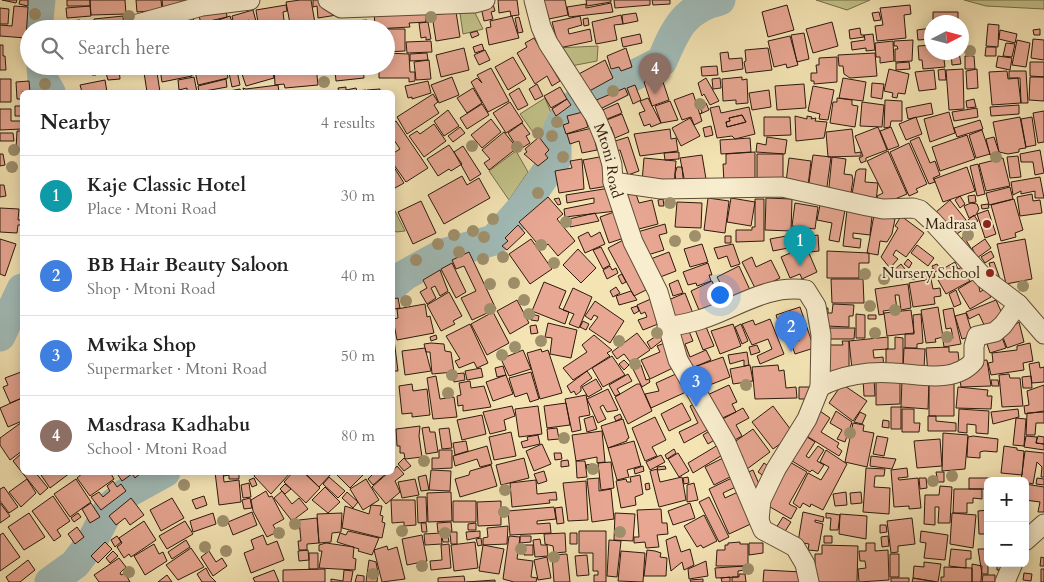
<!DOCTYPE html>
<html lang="en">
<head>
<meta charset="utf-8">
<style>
	:root { --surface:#fff; --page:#f2f2f2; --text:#222; --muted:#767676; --line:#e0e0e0; --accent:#1a73e8 }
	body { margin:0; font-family:Cardo,serif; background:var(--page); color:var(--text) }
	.controls { position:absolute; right:15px; bottom:15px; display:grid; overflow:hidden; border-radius:8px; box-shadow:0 2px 12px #0003 }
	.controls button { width:45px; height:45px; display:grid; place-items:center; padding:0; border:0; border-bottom:1px solid var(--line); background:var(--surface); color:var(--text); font:25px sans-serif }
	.compass { position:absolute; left:924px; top:15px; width:45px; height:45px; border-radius:50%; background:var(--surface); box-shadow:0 2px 12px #0003; rotate:84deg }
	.you { position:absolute; left:719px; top:294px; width:18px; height:18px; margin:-12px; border:4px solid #fff; border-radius:50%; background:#1a73e8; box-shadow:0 0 0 8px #1a73e833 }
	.badge { display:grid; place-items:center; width:32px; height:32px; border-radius:50%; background:var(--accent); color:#fff; font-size:16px; font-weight:700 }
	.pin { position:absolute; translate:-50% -41px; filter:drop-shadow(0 1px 2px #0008) }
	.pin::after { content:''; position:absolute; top:26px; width:18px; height:15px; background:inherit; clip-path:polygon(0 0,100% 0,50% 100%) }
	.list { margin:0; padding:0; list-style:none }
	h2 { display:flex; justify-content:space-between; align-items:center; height:65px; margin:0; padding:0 20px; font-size:21px }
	h2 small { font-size:16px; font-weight:400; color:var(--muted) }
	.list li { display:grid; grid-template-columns:32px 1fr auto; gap:15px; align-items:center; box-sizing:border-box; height:80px; padding:0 20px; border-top:1px solid var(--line) }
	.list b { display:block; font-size:19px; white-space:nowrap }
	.list p { margin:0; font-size:16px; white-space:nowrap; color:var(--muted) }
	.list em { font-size:16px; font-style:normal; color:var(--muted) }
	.icon { flex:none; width:28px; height:28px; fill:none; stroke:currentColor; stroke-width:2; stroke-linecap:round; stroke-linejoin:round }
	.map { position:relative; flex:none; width:1044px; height:582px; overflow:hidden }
	.search { position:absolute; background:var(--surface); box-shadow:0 2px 12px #0003; left:20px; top:20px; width:375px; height:55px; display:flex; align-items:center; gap:12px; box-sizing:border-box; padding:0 18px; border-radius:28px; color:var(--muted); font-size:19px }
	.panel { position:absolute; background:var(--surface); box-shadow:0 2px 12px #0003; left:20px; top:90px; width:375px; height:385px; border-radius:8px }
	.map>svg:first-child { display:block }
</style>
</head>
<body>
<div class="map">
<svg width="1044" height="582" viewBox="0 0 1044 582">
	<rect width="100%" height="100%" fill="#f4e4b4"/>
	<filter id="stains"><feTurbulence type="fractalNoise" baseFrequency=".004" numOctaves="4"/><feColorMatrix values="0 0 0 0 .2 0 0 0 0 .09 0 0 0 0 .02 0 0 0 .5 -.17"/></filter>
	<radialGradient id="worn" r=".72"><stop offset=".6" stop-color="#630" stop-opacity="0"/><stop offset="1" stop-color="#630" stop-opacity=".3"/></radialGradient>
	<path fill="#c2c289" stroke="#776e4a" d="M816,0H870L847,10Z
		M964,0H1044V9L986,6Z
		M474,11L483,29L463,34L460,13Z
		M598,46L597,61L571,66L556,48Z
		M545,98L557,127L552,142V159L520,114Z
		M516,151L528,172L509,200L489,171Z
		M393,207L405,231L396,232L393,229Z"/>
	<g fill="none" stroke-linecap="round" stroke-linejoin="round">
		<path stroke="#a1bcb9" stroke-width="31" d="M37,29L40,0
			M42,66L43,80L50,92
			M392,286L405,275L443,254L494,240L522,208L556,159V140L559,128L570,108L662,61C675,30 684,8 720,0
			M0,336L22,289
			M50,582L75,564L91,543L110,507L125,494L165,472"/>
	</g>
	<path fill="#e8a793" stroke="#2c1a0c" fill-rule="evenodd" d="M2,0H17L16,3Z
		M20,0H28V6L19,4Z
		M67,0H90V6H67Z
		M90,0H125L126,14L91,15Z
		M136,0H161L162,10L137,12Z
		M162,0H187L188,6L163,8Z
		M300,0H311L316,29H291L286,2Z
		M313,0H320V6H336L337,15L318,18L317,6L313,7Z
		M498,0H517L519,15L511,16L510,11L499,13Z
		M542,0H565L568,15L549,19L547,11L544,12Z
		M586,0H611V2L587,6Z
		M614,0H650V5L615,8Z
		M652,0H670V4L653,5Z
		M611,3L613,12L569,17L567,7L586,4V8Z
		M493,4L495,11L491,12L493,19L484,21L481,7Z
		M286,5L287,11L283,12L285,29H259L256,10Z
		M425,5L426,22L409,23L410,27L375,29L374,9Z
		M787,5L794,30L768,37L762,12Z
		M910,5L911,14L904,15L906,38L877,41L875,26L883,25L880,8Z
		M14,6L28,7L26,38L0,36V25L12,26Z
		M90,6L91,16L67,18L66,8Z
		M0,8L9,9L8,24H0Z
		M226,10L227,17L201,23L199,16Z
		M253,10L257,25L251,27L249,20L234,25L232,16Z
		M456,12L460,37L436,41L432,15Z
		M879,12L881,20L874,21L872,13Z
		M933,12H958V22H933Z
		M636,13L638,21L623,24L622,15Z
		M621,15L623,24L614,25L617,40L596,44L592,22Z
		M123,16L124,29H94V19Z
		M230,16L234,28L202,29L201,26Z
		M512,16L519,38L489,45L486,28L491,27L490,21Z
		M580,16L582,25L568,29L569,34L590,29L592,41L559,48L552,22Z
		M519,17L523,32L518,33L515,18Z
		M193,18L196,29H179L178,23Z
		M588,18L589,25L584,26L583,19Z
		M80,20L82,29H61L60,22Z
		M367,20L368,29H331V23Z
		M428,22L431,39L426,40V37L421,38L419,23Z
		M832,22L838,46L813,53L806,29Z
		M988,24L999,25L998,47L986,46Z
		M860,28L861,35H864V37L850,39L849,30Z
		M932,28V39L918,40L917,30Z
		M386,29H405V51L386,52Z
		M1040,29V35H1034L1033,30Z
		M1000,30L1017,34L1015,43L999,39Z
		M477,31L479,35L472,38L470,33Z
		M804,33L809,59L797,62L791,35Z
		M640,34L642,43L623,47L621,38Z
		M873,34L875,50L866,51V48L852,50L851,42L865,40L864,35Z
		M790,36L798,65L787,68L786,64L774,67L768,41Z
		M534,38L560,81L552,86L547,76L535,84L517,53L527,47L525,43Z
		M1033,39L1044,40V60L1031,58Z
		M913,40L912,61L895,62V49H898L897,46H894V41Z
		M1017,40L1030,43L1026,67L1012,65Z
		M431,41L432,52L407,53L406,42Z
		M893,41L894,61L880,63V57H876L875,43Z
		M1006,43L1015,44L1012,57L1003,56Z
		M482,44L484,50L475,53L473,47Z
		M0,45H3V56H5L6,70H0Z
		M932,45V52H943L945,67L923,69L922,60H919L918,46Z
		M986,47H996V56H985Z
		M464,48L469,70L441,77L436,55Z
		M626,48L632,67L621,71L619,67L611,69L607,56Z
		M768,48L772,70L746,73L744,62L746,61L745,50Z
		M485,50L490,60L479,65L474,55Z
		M728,52L729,59L742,58L743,69L722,72L720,53Z
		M951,52H959L961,64L952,65Z
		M386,53L409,54L410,72H415V81L409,82V78H379V66H386Z
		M427,53L428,60L410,61V54Z
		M875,53L877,76L850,78L844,74L843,66H839L838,55Z
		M965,56H974L975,69H965Z
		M998,56L1012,58L1010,70L996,67Z
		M513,57L526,79L508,90L495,67Z
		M837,57V82L814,84V81H811V73H817L816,65H819V58Z
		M429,60L431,79L416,80L414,62Z
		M605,60L613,78L584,94L575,76Z
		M909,62L910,69L896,70V63Z
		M1030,62H1044V77L1030,76Z
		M143,66H156L160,92H147Z
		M178,66H191L192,76L162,82L160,69Z
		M194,66H230L220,69H226L228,78L198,85Z
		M236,66L240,85L232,87L228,68Z
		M260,66H271L274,78L246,86L241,71Z
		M274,66H316L318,85L285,88L284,84L275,85Z
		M332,66H363L364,78L336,81L335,71H332Z
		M717,66L718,75L702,76L701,67Z
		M119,68L120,79L108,80L105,70Z
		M491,68L509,101L488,112L471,82L477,78L482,83L477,75Z
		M91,69H96V75H92Z
		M889,69L909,74L905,94L898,93L897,98L892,97L893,93L884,91Z
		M945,69L946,80H939L938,70Z
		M963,69L964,109L949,110L946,70Z
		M977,69L978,88L967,89L966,71Z
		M934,70L936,89L919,91L915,72Z
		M1007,71L1008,79L1018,78L1021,103L992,105L989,72Z
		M1009,71H1026L1028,103H1021L1020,78H1009Z
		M661,76L669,100L652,106L644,82Z
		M194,77L197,92H187V88L179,90L178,80Z
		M452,77L459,95L439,103L431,85Z
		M742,77V80L747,79L748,103L736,104V100L723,101L722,79Z
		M1030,77H1044V101L1029,100Z
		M706,78L719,101L710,105L704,94L702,96L698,83Z
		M720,78L721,88L713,89L712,79Z
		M843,78L866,82L863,101L839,98Z
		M0,79H11V102H0Z
		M226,79L227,87L199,92L198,86Z
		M105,80L107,92H82L80,85Z
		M29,81L30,92H22V99H17L16,82Z
		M428,81L431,93L412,99V97L408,98L405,86Z
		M872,83L884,84L882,99L871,97Z
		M537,84L543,96L535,100L529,89Z
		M804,84L806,108L777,110L775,86Z
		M278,85L279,92H244L243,88L246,89Z
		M635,85L641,100L633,104L627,88Z
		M813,86L834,90L828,120L819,119L820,114L808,111Z
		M346,87V90L356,88L357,91L366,90V92H339L338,88Z
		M560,87L567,99L551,108L544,96Z
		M473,88L482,103L467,113L457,98Z
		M519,88L528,105L518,110L509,94Z
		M625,88L628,95L598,110L594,101Z
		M240,89L241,92H224Z
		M380,89V92H368L367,90Z
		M769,90L771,107L752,110L749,93Z
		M693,93L702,121L694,125L691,117L682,120L674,100Z
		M433,94L438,102L434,105L439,113L407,134L397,117Z
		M648,98L661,123L651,127L650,124L644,126L639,113L645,111L640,101Z
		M837,98L852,100V105L858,106L855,127L830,123L833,102H837Z
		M567,99L571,105L556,116L552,109Z
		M974,99L976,107L967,108L966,101Z
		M885,100L902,101V121H891L890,127L884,128Z
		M670,101L678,120L661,123L655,106Z
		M510,102L523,122L506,133L493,113Z
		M862,102L884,105L882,127L860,126Z
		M618,103L622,113L602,121L598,112Z
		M706,103L709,110L700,114L702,112L699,106Z
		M931,103L933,114L908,119L906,108Z
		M482,104L489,115L467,129L460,118Z
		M1019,105V114L991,116L990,107Z
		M15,106H22V116H15Z
		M719,106L721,113L749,107L755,134L735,139L732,136L717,138L710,108ZM742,115L746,122L727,127L726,122L730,121L729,118Z
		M977,108L978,117L954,121L952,112Z
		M0,109H11V121H22V129L0,130Z
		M448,110L459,126L444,136L434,121Z
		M1044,111V142L1038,143L1033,113Z
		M583,112L588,127L566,134L563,125L569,123L567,116Z
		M949,112L955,133L930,142L924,119Z
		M622,114L629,132L615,138L611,127L607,129L604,121Z
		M742,115L746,122L727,127L726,122L730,121L729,118Z
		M795,116L807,119V116L812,117L811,119L816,118L815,121L827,122L824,138L796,141Z
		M764,117H790L791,135L764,136Z
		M916,117L922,134L906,140L899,124Z
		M1020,117L1026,148L1019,149V152L1008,154L999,152L993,122Z
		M1032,117L1036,145L1026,147L1021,119Z
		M690,118L700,136L681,146L672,128Z
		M491,119L501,132L482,148L471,135Z
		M980,120L983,129L957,137L954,128Z
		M396,121L428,168L406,182L392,162V154L400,149L392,137V123Z
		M522,123L530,134L526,136L530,143L522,148L519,142L515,144L508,133Z
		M434,124L446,141L424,157L409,136L417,131L420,134Z
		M711,126L713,135L705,137L703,128Z
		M460,127L465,133L453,142L448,136Z
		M878,127L887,150L866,158V161L861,163L859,158L863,156L855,136Z
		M891,127L899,146L888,150L880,131Z
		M592,128L597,150L582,153L579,141L570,144L567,134Z
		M670,129L671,139L676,138L678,151L640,156L634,134Z
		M852,129L855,153L861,152V156L828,157L826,132Z
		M982,130L990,154L976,158L969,135Z
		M17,131H22V149H16Z
		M504,132L517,148L489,170L484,163L490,159L482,150Z
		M0,133H13L14,141H0Z
		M967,135L975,159L940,171L932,147Z
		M539,137L549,150L545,154L548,158L538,166L524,154L527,152L525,149Z
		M628,137L639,171L628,175L620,150L615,151L612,142Z
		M767,137L787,140L785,154L756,152L757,143L766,145Z
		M919,137L930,163L935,161L940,175L933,178L935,182L929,184L910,141Z
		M994,137L999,152L990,155L986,139Z
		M750,138L751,152L721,154L720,140Z
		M909,143L927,184L916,189L918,192L909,196L890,152Z
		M449,145L462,164L451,171L449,169L438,176L427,159Z
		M463,146L481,174L470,181L454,152Z
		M1040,150L1044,173L1035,175L1033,162H1021L1020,154Z
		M888,151L907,194L895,199L897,202L881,205L877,196L883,193L867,161Z
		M679,152V159L665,160L664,153Z
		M755,152V181L724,183L723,164H726V154Z
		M0,154H3L5,165L0,166Z
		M757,154H783V183L757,182Z
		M702,155L706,179L685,183L680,158Z
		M813,155L831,157L826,194L808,189Z
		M605,156L608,186L590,189L583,160Z
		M1018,156L1021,177L1010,178L1007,157Z
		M832,157L846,159L844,174L852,175L853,180L850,199L828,197Z
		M644,158L676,161L674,186L642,182Z
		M789,158L811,161L808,186L786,182Z
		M1003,158L1010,186L986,191L979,164Z
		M582,159L584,189L559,193L555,171L572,168L570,161Z
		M392,164L404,183L395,188L392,184Z
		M978,164L985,194L977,196L970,166Z
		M677,167H682L684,187L677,188L675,174Z
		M967,167L975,191L943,202L934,179Z
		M859,169H866L865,182L878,183L876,202L851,200L856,171Z
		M462,176L467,185L479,178L490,198L444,224L428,195Z
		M1040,177L1044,198H1035V191L1021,194V191L1013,195L1011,182Z
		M0,185H4L6,196L0,197Z
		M1010,187L1013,199L989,205L986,193Z
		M610,188L616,211L565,217L564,209L594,203V198L567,203L566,195Z
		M635,191L639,203L652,200L658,224L631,231L623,195Z
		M1032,194L1033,201L1040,200L1042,213L1020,216L1017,197Z
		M975,195L976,202L969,203L968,196Z
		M960,196L965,204L960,208L955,200Z
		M548,197L563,214L557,219L575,241L558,256L548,244L542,249L519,222Z
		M559,198L561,204L558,205L554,199Z
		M708,198L729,201L725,233L704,230Z
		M731,198L755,202L751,226L727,222Z
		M766,198L792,199L791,231L765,230Z
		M663,199L664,206H659L658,200Z
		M755,199H764V241L736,242V230H752V227H755Z
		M1014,199L1023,230L1015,233L1016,237L1001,241L991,205Z
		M950,200L970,225L951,238L936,212Z
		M421,201L436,233L413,244L398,212Z
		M677,202L702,203L701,228L675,227Z
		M795,203L818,207L815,229L792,226Z
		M971,203L977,204L979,209L976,215L969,218L964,206Z
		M988,204L989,208L982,209L981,205Z
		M820,205L845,210L839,242L829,240L832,223L817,220Z
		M0,208L19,209L18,220H22V225H18L17,233L0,232Z
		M847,210L872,216L870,235L853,233V238L861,239L860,248L843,246Z
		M988,210L996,234L985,238L977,214Z
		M617,211L624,238L609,243L600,217Z
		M595,213L599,221L570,227L569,219Z
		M874,215L895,219L892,234L887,242L880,241L878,255L867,253Z
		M974,215L978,221L971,225L968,220Z
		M901,216L924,233L906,257L896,250L893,255L898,259L890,268L881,257L898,228L895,226Z
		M665,224L667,233L659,235L664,250L641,257L634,233Z
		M518,225L525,233L507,250L502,246L508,241L505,238Z
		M588,232L591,237L600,232L605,244L585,253L578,237Z
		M808,232V237L818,235L819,251L810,252L808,244L773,251L770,239Z
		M725,236H731V243H725Z
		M964,237L974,253L966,258L955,242Z
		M627,238L635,266L646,290L634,296L608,248Z
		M0,239L16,244L5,276L0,274Z
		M531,239L552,269L530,284L509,254Z
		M985,239L991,248L977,258L972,248Z
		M1025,239L1032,279L1006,284L997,244Z
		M702,244L708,262L690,267L684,249Z
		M733,244L740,264L731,267L727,256L718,259L714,248Z
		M917,245L934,258L928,266L911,253Z
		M806,246L817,272L802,279L800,274L790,278L781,257Z
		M601,247L610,265L603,269L593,250Z
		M578,249L596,268L581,283L563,265Z
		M827,251L869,253V263H859V278H827Z
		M991,251L994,257L985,263L981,257Z
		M469,252L496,309L472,320L461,298L476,291L464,266L456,269L452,260Z
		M669,252L676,271L655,279L648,260Z
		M752,257L756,267L771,260L780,278L756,290L742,262Z
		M908,259L912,263L909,268L904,264Z
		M955,262L958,269L962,267L970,281L946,294L938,280L943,277L939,271Z
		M994,262L1000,279L994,281L989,263Z
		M452,263L466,292L456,298L441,269Z
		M708,263L712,275H709L711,281L697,286L696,283L688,285L683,272Z
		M901,264L909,274L902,280L894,270Z
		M937,264L940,269L935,272L932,266Z
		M610,266L612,270L616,268L618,273L607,279L603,270Z
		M739,266L750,290L729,300L717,277Z
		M933,269L935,277L924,280L922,272Z
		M440,270L448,291L440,296L435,286L431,288L436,298L427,304L420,292L427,288L423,280Z
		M622,274L626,282L622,284L618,276Z
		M910,274H916L915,279H910Z
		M978,277L983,285L979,287L980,292L986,288L991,297L970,309L958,289Z
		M831,279H863L864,303H832Z
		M931,279L933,289L940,288L941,296L934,297L935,304L913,307L909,283Z
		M678,280L683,293L673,296L669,284Z
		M712,281L723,308L701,315L691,291Z
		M544,282L566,291L559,308L569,312L565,324L532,311Z
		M908,284L911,308L901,310L899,295H895L897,309L883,311L884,314L879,315L875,289Z
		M616,287L620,293L613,297L610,291Z
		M573,288L592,297L579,328L569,324L574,314L563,310Z
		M956,290L961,304L954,307L949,294Z
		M631,291L637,300L619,305L616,296Z
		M449,292L462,316L453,321L455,324L441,331L427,305Z
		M685,293L694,316L669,321L666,301Z
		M398,298L400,308L394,309L392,299Z
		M653,298L663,322L643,330L638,320L647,317L645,312L641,314L637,305Z
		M517,300L529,323L510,334L497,311Z
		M996,300L1004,318L985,327L979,314L969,319L966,312Z
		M595,301L624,321L610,343L589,329L598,317L594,315L591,320L585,316Z
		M425,304L427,317L430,316L434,333L397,340L393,319L398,318L397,309Z
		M833,304L854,305L853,316H849V327L826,326L819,308H828V313H832Z
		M637,306L639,311L634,314L631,308Z
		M800,307L814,348L795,354L791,343L800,340L797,332L783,337L776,315Z
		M938,307L943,337L935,339L936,342L926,343L921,310Z
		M953,308L961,344L944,347L943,340L953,338L951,328L946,329L943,310Z
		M911,310L914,333L887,336L884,313Z
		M493,312L509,343L487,355L471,324Z
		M966,313L973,336L962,339L955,316Z
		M532,314L539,316L538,321L531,320Z
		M856,314L865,315V338H856Z
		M921,314L923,343L917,344V348H905V334H914L913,315Z
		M868,315H876V319H868Z
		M770,319L784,354L760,364L757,356L772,349L768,339L752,345L742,324L753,320L755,325Z
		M1015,320L1016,324L1019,322L1024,342L1007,348L1002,335L1008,333L1005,323Z
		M583,321L589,324L586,330L580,327Z
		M704,322L714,346L703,350L694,327Z
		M548,323L577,330L571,358L550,354L552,338L545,337Z
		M392,324L398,371H392Z
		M470,324L488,363L477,368L474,362L459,368L455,361L460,359L446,336Z
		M686,324L693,341L685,344L690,357L706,350L711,360L685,371L671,331Z
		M733,324L741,346L720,354L711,331Z
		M741,324L748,341L742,344L735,327Z
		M536,325L538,333L531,334L530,326Z
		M829,328H855L854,339H829Z
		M1000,332L1006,348L990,353L986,341Z
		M637,333L650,350L631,363L624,354L617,359L612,352Z
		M661,333L665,338L651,349L647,342Z
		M436,335L437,339L431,341L430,337Z
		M594,335L612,350L607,353L610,356L573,380L563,368L587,352L582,345Z
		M888,337V349L873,350L874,358L883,357L884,369H852L849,341Z
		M895,337L903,338V368H886V349H895Z
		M842,341H849V372H825L824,345H843Z
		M667,342L675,367L650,379L641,360L660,352L657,346Z
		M431,343L444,344L445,351L451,352L454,372L432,374L430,352H426L424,344Z
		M1030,343L1033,361L1023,363L1024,370L991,375L988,363L993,362L992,353L1017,350V346Z
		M757,345L760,352L751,355L749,347Z
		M949,347V352H958L960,370L928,375L926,348Z
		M425,348L431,371L405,375L402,351Z
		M904,348L925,349L924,369L903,368Z
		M541,349L542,352L548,350L562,393L540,399L527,353Z
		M523,350L531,369L509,376L501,359Z
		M747,352L749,365L744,366V360L730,364L728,355Z
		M612,356L625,375L603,387L592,368Z
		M723,357L730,377L702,388L694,367Z
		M624,360L629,365L624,370L619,364Z
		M987,360L991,386L961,387L959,371L976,361Z
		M1039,362L1040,368L1044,367V382L1032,383L1029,364Z
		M641,365L646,380L649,379L650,382L642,387L633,369Z
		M750,365L753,381L733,384L730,369Z
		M778,365L779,371L784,370L786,388L796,387L797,398L755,399L752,367Z
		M503,366L506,375L497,377L495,368Z
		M481,368L483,377L467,380L465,371Z
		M587,371L592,378L581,386V391L576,395L574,391L571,393L567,386Z
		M21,372L22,398L10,403L3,387L8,385L5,378Z
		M531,372L539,399L530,402L527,393L515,397L509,378Z
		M464,373L465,380L454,382L453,374Z
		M678,373L686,392L651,408L645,394L659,391L656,383Z
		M628,374L632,381L617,389L620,394L615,396L609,385Z
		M1009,374L1010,378H1020L1023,406L1002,407L999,375Z
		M506,375L513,394L493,401L486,382Z
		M436,376L440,399L454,397L457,417L433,419L427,378Z
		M876,376L900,377V404L876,405Z
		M1031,376L1032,388H1023L1022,377Z
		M874,378L875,396H864L863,379Z
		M596,379L602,389L588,397L582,387Z
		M902,379L929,381L928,409L901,407Z
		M991,380H998L999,386H992Z
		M470,381L471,388L484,386L491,407L463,411V405L458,406L457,396L461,395L459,383Z
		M929,381H954V416H929Z
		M412,384L413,391L427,389L430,415L412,417V413L402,414L399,386Z
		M637,384H640L652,411L628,424L615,397Z
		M842,384L867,401L853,421L829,403Z
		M729,385L737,402L732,404L736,412L720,419L705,396Z
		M1044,385V411L1025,414L1024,406L1029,405L1027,391Z
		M799,387H810V399H799Z
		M958,387L988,390L987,396H992L991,409L956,408Z
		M608,389L618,410L607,412L603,405L600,407L606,419L598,423L587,399Z
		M586,395L590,415L579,417L581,430L572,432L565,399Z
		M22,398V421L8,427L0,408Z
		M701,401L713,427L684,443L679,432L698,423L690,406Z
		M566,403L570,425L547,428L544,406Z
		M682,403L691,420L669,431L661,414Z
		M512,406L515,416L504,420L506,430L490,434L483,412Z
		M538,406L542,434L519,437L515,409Z
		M773,406L794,434L773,449L752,422Z
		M891,407H901V429H891Z
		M743,408L749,418L736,425L742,436L731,442L719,421Z
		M902,409H914V423H920L919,432H902Z
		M959,409L989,411L988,434L976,433V425L967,424V433L958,432Z
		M1018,409L1019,417L993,424L991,412Z
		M820,411L830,418L821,432L839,443L837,447L842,451L839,456L805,435Z
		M836,411L852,422L845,442L837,439L842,430L830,423Z
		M860,412L866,415L862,424L854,422Z
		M1044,412V423H1036L1035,435H1026L1027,413Z
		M620,414L622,418L616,421L614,417Z
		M482,415L486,434L462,440L457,420Z
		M593,416L597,429L587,432L584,419Z
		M928,416H936V421L956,423V431H928Z
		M655,417L666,440L652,447L657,456L645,461L632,428Z
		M1016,418L1026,419L1024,446L1013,445Z
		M623,419L629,438L627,439V441L608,448L601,426Z
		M883,420L889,421V428L882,427Z
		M22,422V451L10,460L0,445V438Z
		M853,423L864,425L863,431L874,433L867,467L845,462Z
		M420,426L419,436L422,457L405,459L404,453H400V446H397L396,429Z
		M429,427L430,432H435L438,452L426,454L422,428Z
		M449,428L452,448L442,449L439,429Z
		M557,428L559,439L548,440L547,429Z
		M753,429L770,452L743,472L737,462L743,457L733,443Z
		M711,430L716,439L708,444L703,435Z
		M602,431L605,462L597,463V457L576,461L572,435Z
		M511,432L516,456L494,460L489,437Z
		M943,433L968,435L965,469L942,471Z
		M538,435L540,444L523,448L521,442L528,440L527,437Z
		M804,435L815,442L806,456L809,458L818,446L824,450L817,461L824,465L818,474L812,470L810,472L789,459Z
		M877,436L888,438L884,456L873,454Z
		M973,436L998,439L997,452L984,451L980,452V458L967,457L968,437Z
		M1026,436L1037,437L1036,443L1044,444V450L1024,447Z
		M1038,436L1044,437V444L1036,443Z
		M940,439L942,466L917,468L914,441Z
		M466,441L468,451L455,455L453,443Z
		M634,441L641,466L627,470L629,477L617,480L608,448Z
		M542,444L551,464L534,471L526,451Z
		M718,445L724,454L693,473L688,463Z
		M487,446L492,464L480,467L477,459L455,466L453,456Z
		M1004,446L1017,448V450L1024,451L1022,475L1001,473Z
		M674,449L676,453L667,459L665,455Z
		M439,450H452V468L432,469V458H439Z
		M826,450L847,464L823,510L811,504L810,507L803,503L800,508L793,503L808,473L821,480L829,467L820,462Z
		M1025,451L1044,453V477H1041L1042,467L1037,462L1033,484L1021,481Z
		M22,453V472H35L48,488L40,495L13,461Z
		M554,453H561L562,459L555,460Z
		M678,453L689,471L679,477L668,459Z
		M661,455L665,462L650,470L646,462Z
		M871,456L896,459L892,469L870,466Z
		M725,457L734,475L714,485L705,467Z
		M404,458L411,466L404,471L398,464Z
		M524,458L529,478L501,485L496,465Z
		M568,460L569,466L561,467V461Z
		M576,461H585L587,477L577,478Z
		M788,461L807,472L789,504L797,508L791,519L765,504Z
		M611,462L614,488L601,490L598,463Z
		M764,463L771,468L765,477L758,472Z
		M592,464L593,468L587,469L586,465Z
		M491,465L497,486L460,497L455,479L469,475L470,471Z
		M397,466L404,474L395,481L400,492L386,504L372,487L389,472H392Z
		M643,466L644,471L635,474L634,469Z
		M665,466L666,469L658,470L657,467Z
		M866,468L885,469L884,476H875L874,487L890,488L889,514L863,512Z
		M907,468L908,477L898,478L899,480L918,478L921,508L909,509V506L894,507L891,470Z
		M657,469L660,482L682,477L686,500L659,507L650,471Z
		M431,470L451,471L450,491L429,490Z
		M753,470L762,491L754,495L744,474Z
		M544,471L547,481L538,484L534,474Z
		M39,472H70V473L50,488Z
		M84,472H110L114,479L90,496L77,478Z
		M116,472H142L135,478L132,474L122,481Z
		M215,472H223L224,482L239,480L241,502L219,505Z
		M224,472H239V479H229V475L224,476Z
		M257,472H291L271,494L254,476Z
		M293,472H303L320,488L306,503L284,482Z
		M304,472H333L319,487Z
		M334,472H360L363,475L350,488Z
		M375,472H388L373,485L368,479Z
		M936,472H944V482H938Z
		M426,475L429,490L421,491L418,477Z
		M640,475L643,494L635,497L636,505L621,508L616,481L626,479L627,482H631L630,477Z
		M738,475L742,484L723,493L725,498L738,492L753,523L729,534L709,489Z
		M329,477L345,491L338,498L323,484Z
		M688,477L689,483L684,484L683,478Z
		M254,478L257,485L252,487L249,480Z
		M599,478V491L611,489L614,519L592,522L587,479Z
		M919,478H926L927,488L920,489Z
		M969,478H995V481H988V489H969Z
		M1037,478L1044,479V485L1036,484Z
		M27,479L36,493L21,507L9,492Z
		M76,479L91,502L70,517L54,494Z
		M366,479L379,500L363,510L350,489Z
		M415,479L419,495L402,498L398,482Z
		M536,480L537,494L556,492L557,500H549L550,503L512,507L510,483Z
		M113,481L117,487L121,484L126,491L101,510L91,497L99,492L103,497L110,491L107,486Z
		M586,481L588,520L568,521L563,483Z
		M249,483L251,497L243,498L241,485Z
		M649,483L650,489L646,490L645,484Z
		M694,483L698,500L687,502V485Z
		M285,484L291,489L285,494L280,489Z
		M1025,484L1044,487V512H1038L1040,502L1025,500Z
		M940,486L952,487L950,523H938L939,507H935V525L924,524L925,495H939Z
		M4,487L18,507L9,513L0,501V489Z
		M325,487L340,502L328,513L312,500Z
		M954,489H982V499L973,498V503H967V513H953Z
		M266,491L269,497L272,496L284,519L273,525L277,532L267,537L253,511L251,500Z
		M282,491L292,504L299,498L308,509L292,521L274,498Z
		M347,492L358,502L353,508L342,498Z
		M451,492L452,521L428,522L427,493Z
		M846,492L847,505L835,506L833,494Z
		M861,492L862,503L851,504L850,493Z
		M53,496L70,521L57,530L61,536L54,541L32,511Z
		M204,496L207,505L196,509L192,500Z
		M417,497H426L427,522L418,523Z
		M709,497L729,537L719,542L699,502Z
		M131,498L144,515L130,525L125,518L116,525L109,516Z
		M172,498L184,518L161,531L150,510Z
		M250,498L252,508L244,509L242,500Z
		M391,500H415L416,525L404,526V522L392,523Z
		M453,501H476V522H453Z
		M501,501V525L478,526L477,502Z
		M0,503L10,516L0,523Z
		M91,503L100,517L90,523L82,509Z
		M690,503L695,518L673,525L668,511Z
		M371,505L382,506L380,515L383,516L382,522L385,523L382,538L342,528L345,506L369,514Z
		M554,507L556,519L537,521V524L550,523L551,533L510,535L508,511Z
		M562,507L564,523L557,524L555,508Z
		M661,509L662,523H667L668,534L657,535L659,547L646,548L645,542L634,543V537H639L637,510Z
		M988,510V534H979L978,511Z
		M252,512L257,525L233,535L228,522Z
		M803,512L824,517L823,522L815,520V522L823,524L818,551L808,550L809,544L798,542Z
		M29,513L45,537L24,550L8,527Z
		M78,513L81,517L74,522L71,518Z
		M213,513L216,524L193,532L190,521Z
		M342,513L341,532L332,533L331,542L319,543L317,514Z
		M615,513L635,514L633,541L614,540Z
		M826,513L840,515L838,530H830L831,518H826Z
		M952,513L976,515L973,548L950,544Z
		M840,514L867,516L866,539L839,534Z
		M704,515L717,541L703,548L701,545L697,547L684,526Z
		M783,517L791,522L784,533L776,528Z
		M317,518L319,543L307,544V550H299L298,541H301L299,520Z
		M912,518L915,544L898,546V552L891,553L887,521Z
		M144,521L156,540L131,557L129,554L124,558L117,547L122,543L119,538Z
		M185,521L193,534L167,549L159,536Z
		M451,522L452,531L438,532L437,523Z
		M421,523H426L427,532H422Z
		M476,523V530H468V524Z
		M880,525H886L887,532L880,533Z
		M508,526L507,544L483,545V538L488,537L487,528Z
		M77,527L84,537L75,544L68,534Z
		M348,531L379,538L372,555L358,551L359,549L337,542L340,533L346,535Z
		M480,531V537L467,540L466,532Z
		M579,531H606V582H594V575H598V571H593V553H579Z
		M921,531L948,535L945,560L924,558L926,543L920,542Z
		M450,532H457V544H451Z
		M3,533L20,557L0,571V535Z
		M441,533L442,544L425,545L424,534Z
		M565,533L566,552L554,553L553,546L545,544L544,534Z
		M570,533H577V544H570Z
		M263,535L267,545L277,541L284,560L251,573L244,553L254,549L251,540Z
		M422,535L427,561L407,565L402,539Z
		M117,536L121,542L115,547L111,540Z
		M448,536L449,542H443L442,537Z
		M509,536L520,537L517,559L533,561L531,577L537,578L536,582H514L503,579Z
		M520,536H531V542L520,543Z
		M676,536L681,552L690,549L694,565L684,570L682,562L671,571L666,540Z
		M824,536H832V543H824Z
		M888,536L889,546L882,547L881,537Z
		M481,538L482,545L478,546L476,539Z
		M540,539L541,545H547L548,556L535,557L533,540Z
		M186,540L190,547L172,559L168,552Z
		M609,540L621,541L617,577L607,576Z
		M105,542L112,549L98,563L91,556Z
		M475,542L478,568L454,571L451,545Z
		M740,542V544H748V566H716L717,550H725V545H728V543Z
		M326,543L354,547L353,558L356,559L355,570L319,568L322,551H319V545Z
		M749,543H763V553L749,555Z
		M866,543H875V551L888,550L889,580L859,582L858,569L866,568L865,561H860L859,551H866Z
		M154,544L159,554L163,552L167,561L145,575L134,556Z
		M449,544L451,568L431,570L430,561L442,560L441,545Z
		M483,545L504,549L499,574L479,571Z
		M524,545H533V555H524Z
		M822,545L858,546L857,582H815V554H822Z
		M387,546L388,550L397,547L405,579L382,582L374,550Z
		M191,548L204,567L178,580L166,565Z
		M951,549L971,551V559H966V568L949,566Z
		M978,549H988V574H982Z
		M308,550L309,560L299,561L298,551Z
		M647,550L655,551L661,553L660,557L667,558L666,576H644Z
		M113,551L118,556L110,563L106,558Z
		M209,551L216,562L222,558L227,566L213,576L201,557Z
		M621,551L645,553L643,582L618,581Z
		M309,553H318V569H309Z
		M567,554L570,582H554L552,555Z
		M890,554H899V577H890Z
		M587,555L589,575L577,576L575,556Z
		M547,557L551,578L538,580L534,560Z
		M1041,557L1044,558V566H1040Z
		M119,558L126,567L120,573L121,575L125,573L130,582H99L94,575Z
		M28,560L35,570L20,582H9L6,577Z
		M369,560L376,562L378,573L377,582H366Z
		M706,561L708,576L689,579L688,569Z
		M924,562L941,564L938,582L913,578L914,566L924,567Z
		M997,563H1007V569L997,570Z
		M972,564L982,566L981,582H972Z
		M745,566V570L738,571V577L716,578L715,568Z
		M944,567L972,568V582H941V577H944Z
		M206,568L210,576L216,582H202L197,574Z
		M325,569V582H283V570Z
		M1041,569H1044V582H1041Z
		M274,570L279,582H255L253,578Z
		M344,570L353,571L351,582H331V579L343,581Z
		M764,570L802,572L801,582H763Z
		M1024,573L1032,574L1031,581L1023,580Z
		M739,574H745L746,582H732V577H739Z
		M167,575L172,582H158Z
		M357,575L364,576V582H355Z
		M983,575H995V582H982Z
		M464,576L465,582H438V578Z
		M730,577V582H722L721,578Z
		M891,578H909V582H891Z
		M913,578L936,582H912Z
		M703,579V582H691L690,580Z
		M495,580V582H466Z"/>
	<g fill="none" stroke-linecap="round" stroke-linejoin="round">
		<defs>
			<g id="street">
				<path d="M328,0L341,8L474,3L485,0"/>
				<path id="s1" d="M534,0L541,27L548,43L595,116L605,140L612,165L613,182L633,242L658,292L678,360L726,443L763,530L795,547L805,564L809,582"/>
				<path d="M134,25L202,6L250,0"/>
				<path d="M613,182L661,189L782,187L867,206L883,209L913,208L920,210L932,221L985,279L1018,304L1044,334"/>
				<path d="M667,327C678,325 691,323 702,319C736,308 768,284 806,290L816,306L821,335L820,387L807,419L776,469L761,500L759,520"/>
				<path d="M820,387C841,375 870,371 894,373C920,374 954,384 974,361V346L977,336L995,332L1003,325L1018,304"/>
				<path d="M1025,541L1044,524"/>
				<path d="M1005,582L1013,563"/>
			</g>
		</defs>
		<use href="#street" stroke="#5e4c36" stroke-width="21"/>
		<use href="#street" stroke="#f8edce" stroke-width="19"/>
	</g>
	<g fill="#9f906c">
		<circle cx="35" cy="14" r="6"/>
		<circle cx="129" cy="16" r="6"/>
		<circle cx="431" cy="17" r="6"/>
		<circle cx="970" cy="51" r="6"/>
		<circle cx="324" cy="82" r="6"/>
		<circle cx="45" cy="84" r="6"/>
		<circle cx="613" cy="91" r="6"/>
		<circle cx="700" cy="104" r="6"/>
		<circle cx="557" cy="122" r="6"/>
		<circle cx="538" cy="133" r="6"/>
		<circle cx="552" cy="136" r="6"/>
		<circle cx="472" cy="146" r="6"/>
		<circle cx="517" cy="147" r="6"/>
		<circle cx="14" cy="150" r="6"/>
		<circle cx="563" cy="157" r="6"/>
		<circle cx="996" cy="157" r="6"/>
		<circle cx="12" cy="167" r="6"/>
		<circle cx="538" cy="193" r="6"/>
		<circle cx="670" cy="203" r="6"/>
		<circle cx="493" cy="219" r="6"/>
		<circle cx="566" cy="222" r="6"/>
		<circle cx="473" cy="231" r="6"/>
		<circle cx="454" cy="235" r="6"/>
		<circle cx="968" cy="235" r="6"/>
		<circle cx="695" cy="236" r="6"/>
		<circle cx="484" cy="237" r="6"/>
		<circle cx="675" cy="241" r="6"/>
		<circle cx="438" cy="244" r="6"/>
		<circle cx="541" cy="245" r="6"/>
		<circle cx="459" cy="252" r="6"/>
		<circle cx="503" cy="257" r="6"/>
		<circle cx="483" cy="259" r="6"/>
		<circle cx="416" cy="260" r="6"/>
		<circle cx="554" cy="263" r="6"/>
		<circle cx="865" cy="274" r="6"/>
		<circle cx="884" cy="279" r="6"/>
		<circle cx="514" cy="283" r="6"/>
		<circle cx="490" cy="284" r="6"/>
		<circle cx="1023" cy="286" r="6"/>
		<circle cx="524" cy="300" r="6"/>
		<circle cx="406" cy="301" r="6"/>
		<circle cx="870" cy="306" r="6"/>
		<circle cx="490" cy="309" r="6"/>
		<circle cx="895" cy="310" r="6"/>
		<circle cx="529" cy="314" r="6"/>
		<circle cx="657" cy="333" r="6"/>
		<circle cx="875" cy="333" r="6"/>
		<circle cx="947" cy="337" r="6"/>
		<circle cx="541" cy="341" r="6"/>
		<circle cx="619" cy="341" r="6"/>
		<circle cx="515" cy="347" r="6"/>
		<circle cx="502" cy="355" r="6"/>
		<circle cx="635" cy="364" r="6"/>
		<circle cx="452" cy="375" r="6"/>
		<circle cx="746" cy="385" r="6"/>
		<circle cx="448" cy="393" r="6"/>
		<circle cx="850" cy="433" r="6"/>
		<circle cx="564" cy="438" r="6"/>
		<circle cx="424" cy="461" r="6"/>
		<circle cx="593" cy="469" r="6"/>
		<circle cx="952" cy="476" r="6"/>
		<circle cx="933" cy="481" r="6"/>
		<circle cx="184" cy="485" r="6"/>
		<circle cx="505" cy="490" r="6"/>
		<circle cx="504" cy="512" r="6"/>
		<circle cx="223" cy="521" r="6"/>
		<circle cx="295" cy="524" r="6"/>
		<circle cx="402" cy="531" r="6"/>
		<circle cx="620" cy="532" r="6"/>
		<circle cx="279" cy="533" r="6"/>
		<circle cx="445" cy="533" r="6"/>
		<circle cx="205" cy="547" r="6"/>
		<circle cx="521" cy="549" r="6"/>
		<circle cx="226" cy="551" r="6"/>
		<circle cx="554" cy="557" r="6"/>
		<circle cx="422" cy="566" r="6"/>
		<circle cx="748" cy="569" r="6"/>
		<circle cx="129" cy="572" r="6"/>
		<circle cx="373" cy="574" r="6"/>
	</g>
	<g fill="#8f2418" stroke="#f8edce" stroke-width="2">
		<circle cx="987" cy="224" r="5"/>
		<circle cx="990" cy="273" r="5"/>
	</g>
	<g text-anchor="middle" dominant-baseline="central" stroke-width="4" stroke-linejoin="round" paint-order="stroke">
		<g font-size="15" fill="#2c1a0c" stroke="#f8edce">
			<text stroke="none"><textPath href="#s1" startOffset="179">Mtoni Road</textPath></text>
		</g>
		<g font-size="15" fill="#2c1a0c" stroke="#f8edce" text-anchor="end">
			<text x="977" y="224">Madrasa</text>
			<text x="980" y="273">Nursery School</text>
		</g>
	</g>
	<rect width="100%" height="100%" filter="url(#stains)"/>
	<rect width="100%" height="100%" fill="url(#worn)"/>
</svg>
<div class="controls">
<button>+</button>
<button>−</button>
</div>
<svg class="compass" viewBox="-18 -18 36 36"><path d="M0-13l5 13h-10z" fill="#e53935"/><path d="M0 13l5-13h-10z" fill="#767676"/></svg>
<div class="you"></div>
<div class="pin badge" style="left:800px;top:266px;background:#0f9aa8">1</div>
<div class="pin badge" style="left:791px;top:352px;background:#3f7fe0">2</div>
<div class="pin badge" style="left:696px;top:407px;background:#3f7fe0">3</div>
<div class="pin badge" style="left:655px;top:94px;background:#8d6e63">4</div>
<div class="search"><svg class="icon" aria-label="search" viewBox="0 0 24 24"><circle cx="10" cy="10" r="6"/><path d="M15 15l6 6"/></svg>Search here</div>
<section class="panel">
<h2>Nearby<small>4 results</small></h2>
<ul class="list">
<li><span class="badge" style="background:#0f9aa8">1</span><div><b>Kaje Classic Hotel</b><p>Place · Mtoni Road</p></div><em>30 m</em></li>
<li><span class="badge" style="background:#3f7fe0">2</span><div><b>BB Hair Beauty Saloon</b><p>Shop · Mtoni Road</p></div><em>40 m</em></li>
<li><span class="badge" style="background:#3f7fe0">3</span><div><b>Mwika Shop</b><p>Supermarket · Mtoni Road</p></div><em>50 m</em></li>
<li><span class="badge" style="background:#8d6e63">4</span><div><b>Masdrasa Kadhabu</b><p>School · Mtoni Road</p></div><em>80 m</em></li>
</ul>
</section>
</div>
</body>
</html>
